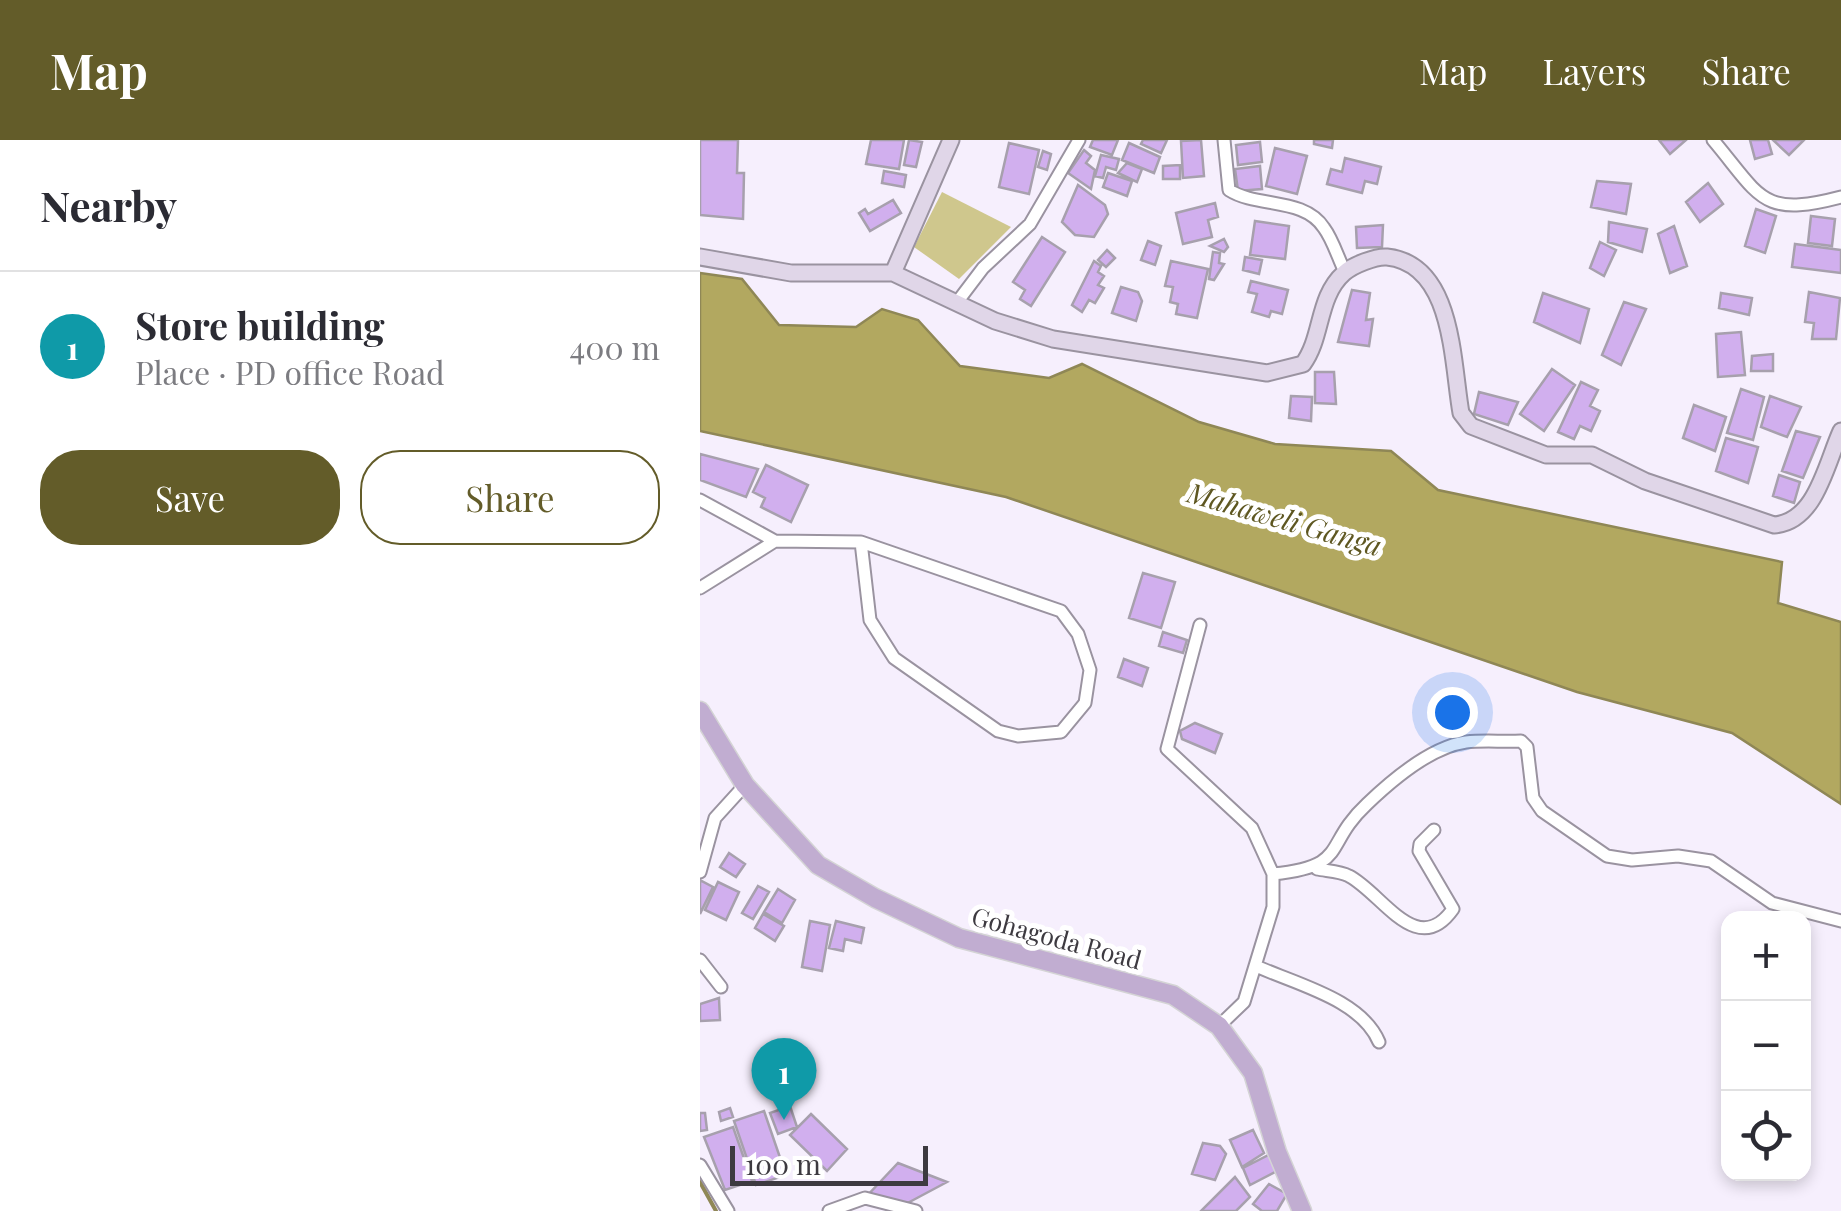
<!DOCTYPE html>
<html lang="en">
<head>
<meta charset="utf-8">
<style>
	:root { --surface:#fff; --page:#f2f2f3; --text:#2b2b33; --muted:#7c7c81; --line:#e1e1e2; --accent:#635c29 }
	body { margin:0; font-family:"Playfair Display",serif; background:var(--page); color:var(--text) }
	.controls { position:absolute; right:30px; bottom:30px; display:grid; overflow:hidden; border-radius:20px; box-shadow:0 5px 15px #0003 }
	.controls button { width:90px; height:90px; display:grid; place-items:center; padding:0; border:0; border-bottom:2px solid var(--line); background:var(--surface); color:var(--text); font:50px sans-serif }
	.scale { position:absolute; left:30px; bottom:25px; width:198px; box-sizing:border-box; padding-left:10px; border:5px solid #3d3a40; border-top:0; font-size:28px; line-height:35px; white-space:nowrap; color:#3d3a40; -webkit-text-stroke:8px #fff; paint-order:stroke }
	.you { position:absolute; left:752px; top:572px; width:35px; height:35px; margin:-25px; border:8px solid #fff; border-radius:50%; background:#1a73e8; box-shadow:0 0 0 15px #1a73e833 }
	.badge { display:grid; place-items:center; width:65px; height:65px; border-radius:50%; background:var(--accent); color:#fff; font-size:32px; font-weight:700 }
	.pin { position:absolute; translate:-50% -82px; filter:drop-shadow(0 2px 5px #0008) }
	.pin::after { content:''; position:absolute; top:52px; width:35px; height:30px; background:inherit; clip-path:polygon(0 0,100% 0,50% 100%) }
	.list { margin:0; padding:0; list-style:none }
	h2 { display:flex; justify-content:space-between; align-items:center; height:130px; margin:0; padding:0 40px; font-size:42px }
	h2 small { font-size:32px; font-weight:400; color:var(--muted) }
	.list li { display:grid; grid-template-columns:65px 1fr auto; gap:30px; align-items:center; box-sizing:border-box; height:150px; padding:0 40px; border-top:2px solid var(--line) }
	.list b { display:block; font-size:38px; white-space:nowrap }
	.list p { margin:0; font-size:32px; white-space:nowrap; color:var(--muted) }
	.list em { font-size:32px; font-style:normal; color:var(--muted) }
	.actions { display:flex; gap:20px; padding:30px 40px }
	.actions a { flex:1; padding:22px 0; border:2px solid var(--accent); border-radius:40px; text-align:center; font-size:35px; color:var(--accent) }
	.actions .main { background:var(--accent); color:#fff }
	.icon { flex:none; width:55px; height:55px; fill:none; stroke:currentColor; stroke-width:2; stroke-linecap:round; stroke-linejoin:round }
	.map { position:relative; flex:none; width:1141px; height:1071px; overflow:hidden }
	header { display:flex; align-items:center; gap:60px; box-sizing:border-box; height:140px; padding:0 50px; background:var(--accent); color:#fff }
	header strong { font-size:48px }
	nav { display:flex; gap:55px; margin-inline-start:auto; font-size:35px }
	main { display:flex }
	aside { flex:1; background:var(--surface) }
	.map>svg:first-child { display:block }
</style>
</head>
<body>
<header>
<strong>Map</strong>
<nav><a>Map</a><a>Layers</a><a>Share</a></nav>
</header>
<main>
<aside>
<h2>Nearby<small></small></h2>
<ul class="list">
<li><span class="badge" style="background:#0f9aa8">1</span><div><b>Store building</b><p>Place · PD office Road</p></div><em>400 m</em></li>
</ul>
<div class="actions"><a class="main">Save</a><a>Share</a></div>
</aside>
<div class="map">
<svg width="1141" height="1071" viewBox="0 0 1141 1071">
	<rect width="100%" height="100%" fill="#f6effd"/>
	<path fill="#cfc78d" d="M242,52L311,87L259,139L214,107Z"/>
	<path fill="#b2a860" stroke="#8f8756" stroke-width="2.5" d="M0,133L42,139L79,185L156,187L182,169L218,180L260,226L349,238L382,224L499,282L575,304L691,311L738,350L1082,422L1078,463L1141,482V664L1032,593L877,552L306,357L0,291Z"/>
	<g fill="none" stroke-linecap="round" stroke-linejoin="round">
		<path stroke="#8f8756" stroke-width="4" d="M0,1042L16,1071"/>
	</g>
	<path fill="#d1afee" stroke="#a7a0ad" stroke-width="2.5" d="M0,0H38L37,33H44L43,79L0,75Z
		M171,0H204L199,29L166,24Z
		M209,0L222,2L216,27L204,25Z
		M393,0H418L412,15L390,7Z
		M443,0H467L461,13L441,4Z
		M501,0L504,36L483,38L481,1Z
		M614,0H633L632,8L614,4Z
		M959,0H986L970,14Z
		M1050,0H1068L1072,14L1055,19Z
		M1073,0H1104L1089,15Z
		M560,2L562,22L538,25L536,5Z
		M309,3L339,10L329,54L299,47Z
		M429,3L460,17L454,33L422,20Z
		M575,8L607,16L597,54L566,46Z
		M384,10L391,16L386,23L395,30L391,49L368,33Z
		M343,11L351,14L347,30L338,27Z
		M401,15L419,19L416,30L406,27L403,38L395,36Z
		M645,18L681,27L677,44L665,41L662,53L627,44L631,29L642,32Z
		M427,23L442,29L437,42L418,33Z
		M480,25V39H463V26Z
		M560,26L562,49L538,51L535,29Z
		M184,31L206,35L204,47L182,43Z
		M408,33L432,41L427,56L403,47Z
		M897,41L931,44L926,74L891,67Z
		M1008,43L1023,64L1000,82L986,62Z
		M378,45L405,65L408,74L394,97L375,95L362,82Z
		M193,60L201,73L170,91L159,73L165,69L168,74Z
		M515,63L518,77L508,80L512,97L483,104L476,73Z
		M1056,69L1076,76L1065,113L1045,106Z
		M1111,76L1135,79L1132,106L1108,103Z
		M555,81L589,86L585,119L550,115Z
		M909,82L947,89L942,112L908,102Z
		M683,85L682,107L657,108L656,87Z
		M974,86L987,126L970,133L958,94Z
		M342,97L365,112L331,166L320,159L325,150L313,142Z
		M524,99L528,107L524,112L510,106Z
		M448,101L461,106L455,125L441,120Z
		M900,102L916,110L904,136L890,128Z
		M1095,104L1141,110V133L1092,127Z
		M407,110L415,118L406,127L398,120Z
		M513,112L520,113L519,123L524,124L514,140L509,139Z
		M545,117L562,120L559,134L543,130Z
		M394,121L401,126L398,132L404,136L398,145L404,148L395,163L389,160L382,172L372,165Z
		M471,121L508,129L497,178L476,174L478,164L470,162L473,147L465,146Z
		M551,141L588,150L582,174L571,171L569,177L552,172L557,154L548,152Z
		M421,147L438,152L442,161L436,181L412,173Z
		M652,150L670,153L666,180L673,179L669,206L638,202Z
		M1109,152L1140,158L1136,199H1112L1114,183L1105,182Z
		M843,153L889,169L880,203L834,182Z
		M1021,153L1052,158L1049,175L1019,168Z
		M924,162L946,169L921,225L902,215Z
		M1041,192L1045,235L1018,237L1016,194Z
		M1073,214V231H1051L1052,216Z
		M852,229L875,245L844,291L820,274Z
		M615,232H634L636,264L615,263Z
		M881,242L898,250L890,266L900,271L891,291L880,286L874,299L858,292Z
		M1041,249L1064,257L1053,300L1027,293Z
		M779,252L818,262L808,285L774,274Z
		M591,256L612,257L611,281L589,278Z
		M1070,256L1101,267L1087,297L1061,287Z
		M994,265L1026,277L1015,311L983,298Z
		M1096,291L1120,297L1103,338L1082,331Z
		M1026,298L1058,307L1048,343L1016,331Z
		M0,314L58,329L46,357L0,340Z
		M66,325L108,345L91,382L61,367L65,358L53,352Z
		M1079,335L1100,342L1094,363L1073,356Z
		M443,433L475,442L461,488L429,478Z
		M463,492L487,500L483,513L459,506Z
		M424,519L448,528L442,546L418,537Z
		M495,583L522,594L515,613L482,599L480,591Z
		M29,713L45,724L36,737L20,727Z
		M0,740L13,747L0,774Z
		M18,742L39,752L26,780L5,770Z
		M58,746L69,752L53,779L42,773Z
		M78,749L95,760L82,783L64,772Z
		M63,774L84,786L75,801L55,788Z
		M110,781L130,785L122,831L102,827Z
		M136,781L164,788L161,803L145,799L143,811L129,808Z
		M19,858L20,880L0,881V864Z
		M90,966L97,987L78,994L70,973Z
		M30,968L33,977L21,981L19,972Z
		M64,971L86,1035L56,1045L34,981Z
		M0,973H5L7,990L0,991Z
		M111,974L147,1009L127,1031L90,995Z
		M33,987L52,1041L25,1050L4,997Z
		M553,990L564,1013L542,1027L530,1000Z
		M503,1003L520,1006L526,1014L515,1040L492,1034Z
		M574,1012L579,1030L550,1045L543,1028Z
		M198,1023L247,1042L202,1066L165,1058Z
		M535,1037L550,1057L536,1071H501Z
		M569,1044L587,1054L577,1071H562L553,1064Z"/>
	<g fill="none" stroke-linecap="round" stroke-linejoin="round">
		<defs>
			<path id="street" d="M524,0L529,50C557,68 604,57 624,88C633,100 638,118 645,132
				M1013,0C1061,57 1061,78 1141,57
				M258,161L283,128L330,84L379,0
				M0,360L75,401
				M0,448L75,401L161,402L361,471L378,494L390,530L385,563L361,592L318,596L298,591L194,518L170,480L161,402
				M500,485L467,609L552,688L573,734V767L544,862L519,886
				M617,729C627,731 640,731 649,736C682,753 717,820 753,769L719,711L720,704L734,690
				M0,732L15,678L45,645
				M573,734C650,726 622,706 667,664C692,640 731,607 766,602C784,600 803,602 821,601L827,607L833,658L842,671L907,716L932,720L978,716L1011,721L1072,763L1141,781
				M0,820L21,847
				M556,826C595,844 661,859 679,902
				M0,1025L28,1071
				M129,1071L165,1058L216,1071"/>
			<path id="secondary" d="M0,117L91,133H193L295,181L353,199L567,233L603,224C623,197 617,157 644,133C653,125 676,116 687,117C754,124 752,223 761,273L771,286L846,315H892L945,341L1074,385C1116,382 1126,324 1141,291
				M193,133L251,0"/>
			<path id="primary" d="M0,571L45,645L118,725L175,758L259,798L473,855L519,886L553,933L577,1012L602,1071"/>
		</defs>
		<use href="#street" stroke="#9a93a0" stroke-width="15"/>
		<use href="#secondary" stroke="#9a93a0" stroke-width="19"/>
		<use href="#primary" stroke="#d4d4d5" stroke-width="21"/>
		<use href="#street" stroke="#fff" stroke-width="11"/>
		<use href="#secondary" stroke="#e0d6e8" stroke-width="15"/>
		<use href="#primary" stroke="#c1add1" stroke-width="18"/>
	</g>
	<g text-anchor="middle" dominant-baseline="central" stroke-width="10" stroke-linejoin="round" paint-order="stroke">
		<g font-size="25" fill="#3d3a40" stroke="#fff">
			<text transform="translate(357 797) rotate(15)">Gohagoda Road</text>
		</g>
		<g font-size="28" font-style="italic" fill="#5e5721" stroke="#fff">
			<text transform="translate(585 378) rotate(16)">Mahaweli Ganga</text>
		</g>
	</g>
</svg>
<div class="controls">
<button>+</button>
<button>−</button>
<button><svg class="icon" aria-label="locate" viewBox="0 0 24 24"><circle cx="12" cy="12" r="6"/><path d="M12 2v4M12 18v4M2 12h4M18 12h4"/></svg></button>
</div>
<div class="scale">100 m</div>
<div class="you"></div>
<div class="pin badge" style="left:84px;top:980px;background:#0f9aa8">1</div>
</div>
</main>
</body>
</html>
